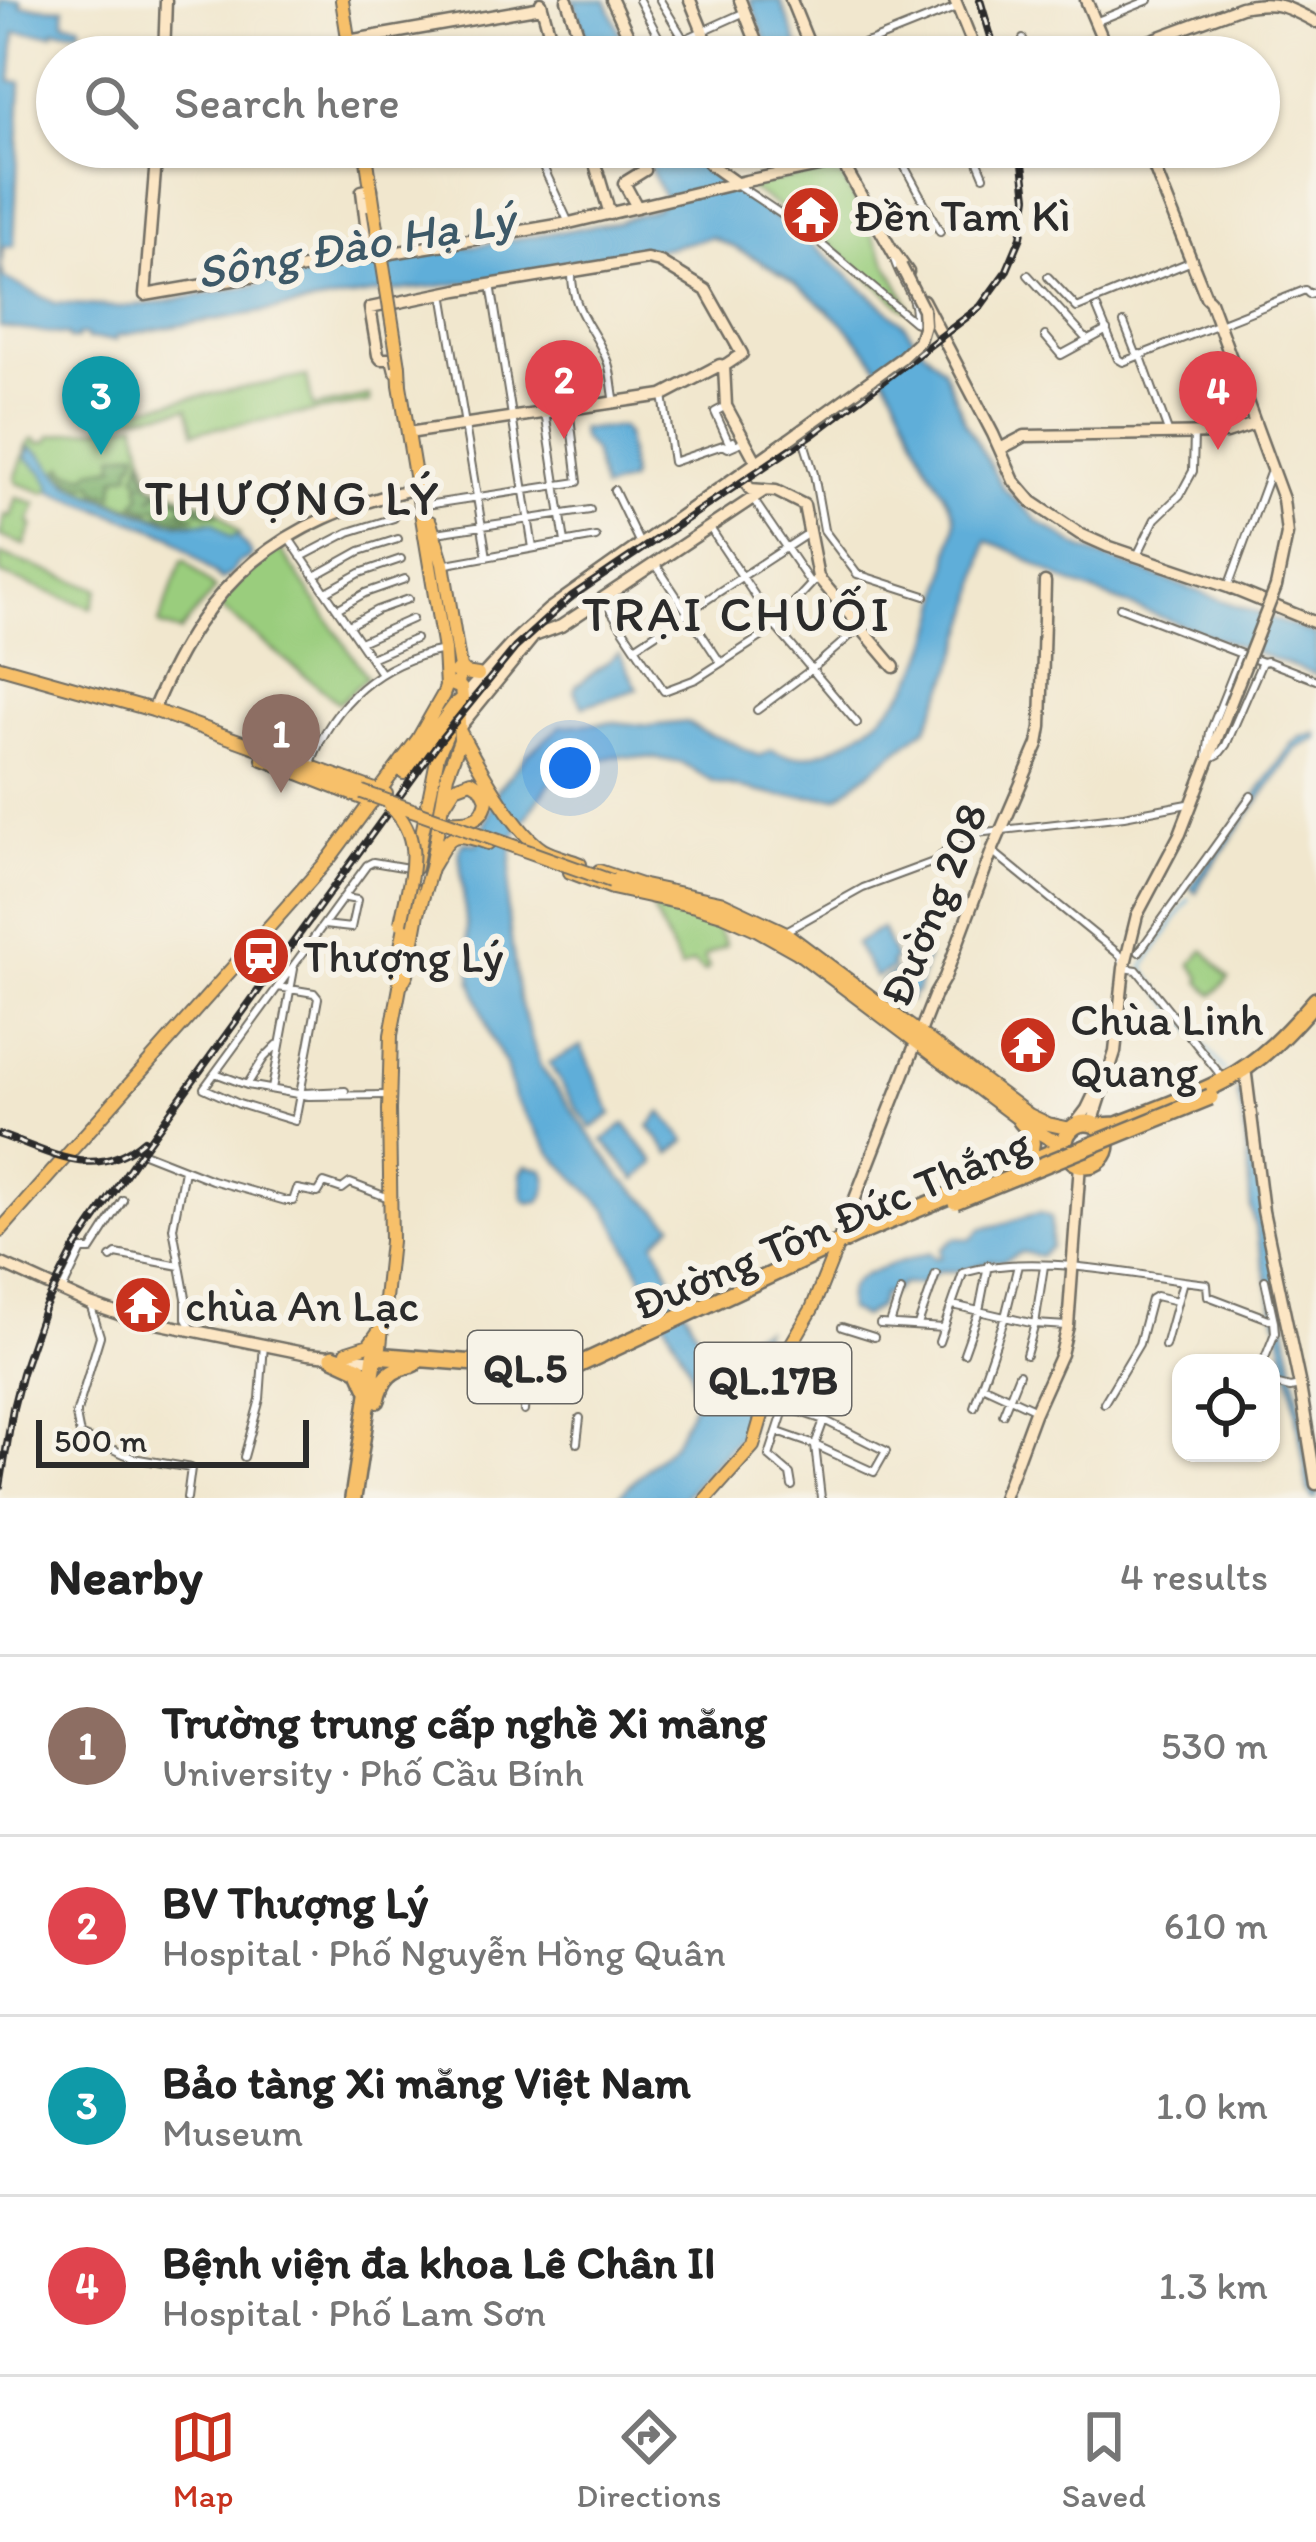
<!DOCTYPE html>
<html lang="en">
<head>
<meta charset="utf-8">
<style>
	:root { --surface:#fff; --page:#f2f2f2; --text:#222; --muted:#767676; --line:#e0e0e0; --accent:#c8321e }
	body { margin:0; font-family:Itim,sans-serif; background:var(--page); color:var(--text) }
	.controls { position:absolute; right:36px; bottom:36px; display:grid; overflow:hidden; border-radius:24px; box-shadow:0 3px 9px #0004 }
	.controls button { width:108px; height:108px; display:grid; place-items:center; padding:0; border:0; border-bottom:3px solid var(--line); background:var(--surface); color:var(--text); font:60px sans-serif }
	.scale { position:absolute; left:36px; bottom:30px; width:273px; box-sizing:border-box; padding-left:12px; border:6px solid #2b2b2b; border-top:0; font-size:33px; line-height:42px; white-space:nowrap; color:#2b2b2b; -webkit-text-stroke:9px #f7f3e8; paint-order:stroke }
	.you { position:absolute; left:570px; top:768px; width:42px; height:42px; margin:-30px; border:9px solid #fff; border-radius:50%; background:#1a73e8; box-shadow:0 0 0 18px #1a73e833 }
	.badge { display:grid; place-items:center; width:78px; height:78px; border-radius:50%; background:var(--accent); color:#fff; font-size:39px; font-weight:700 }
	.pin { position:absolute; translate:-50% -99px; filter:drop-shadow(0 3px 6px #0008) }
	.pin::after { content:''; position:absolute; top:63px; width:42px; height:36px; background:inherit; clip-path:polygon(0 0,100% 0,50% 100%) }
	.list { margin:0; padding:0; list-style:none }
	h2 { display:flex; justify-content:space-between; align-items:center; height:156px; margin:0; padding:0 48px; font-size:51px }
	h2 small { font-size:39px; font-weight:400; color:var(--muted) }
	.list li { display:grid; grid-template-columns:78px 1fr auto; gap:36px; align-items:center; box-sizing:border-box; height:180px; padding:0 48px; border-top:3px solid var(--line) }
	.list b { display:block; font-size:45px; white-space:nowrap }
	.list p { margin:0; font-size:39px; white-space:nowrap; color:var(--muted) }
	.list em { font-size:39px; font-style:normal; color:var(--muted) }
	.icon { flex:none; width:66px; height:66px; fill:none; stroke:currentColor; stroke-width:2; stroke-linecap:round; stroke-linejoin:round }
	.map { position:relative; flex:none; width:1316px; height:1498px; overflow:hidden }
	.search { position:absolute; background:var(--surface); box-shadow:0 3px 9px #0004; left:36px; right:36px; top:36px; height:132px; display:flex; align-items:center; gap:30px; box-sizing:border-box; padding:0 42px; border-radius:66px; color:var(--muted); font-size:45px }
	.sheet { height:876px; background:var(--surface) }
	nav { display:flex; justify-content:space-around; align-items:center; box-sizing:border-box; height:168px; border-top:3px solid var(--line); background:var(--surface); font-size:33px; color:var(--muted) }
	nav a { display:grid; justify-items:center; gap:6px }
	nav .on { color:var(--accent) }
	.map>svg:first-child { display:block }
</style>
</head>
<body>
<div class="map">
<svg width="1316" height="1498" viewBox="0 0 1316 1498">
	<rect width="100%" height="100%" fill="#f7f3e8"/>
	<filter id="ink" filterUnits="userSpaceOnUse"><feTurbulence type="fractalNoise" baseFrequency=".00833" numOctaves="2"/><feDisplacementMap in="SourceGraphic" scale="24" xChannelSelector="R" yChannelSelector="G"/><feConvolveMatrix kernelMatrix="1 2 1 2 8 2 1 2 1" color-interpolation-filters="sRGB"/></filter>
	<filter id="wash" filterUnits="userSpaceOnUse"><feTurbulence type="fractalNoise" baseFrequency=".004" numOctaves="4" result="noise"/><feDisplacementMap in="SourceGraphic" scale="48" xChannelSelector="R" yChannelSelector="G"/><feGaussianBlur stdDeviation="2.7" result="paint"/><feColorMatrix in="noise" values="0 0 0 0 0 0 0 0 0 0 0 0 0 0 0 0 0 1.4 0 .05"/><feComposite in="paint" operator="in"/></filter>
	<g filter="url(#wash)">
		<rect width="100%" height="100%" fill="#f1e7ce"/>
		<path fill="#9acd7d" stroke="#627c54" stroke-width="3" d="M821,172L833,174L843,179L908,303L909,309H905L806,225L749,188L751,185Z
			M307,376L313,407L369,396L370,402L194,432L188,408L119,419L116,417L115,412Z
			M136,422L151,484L216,508L240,534L232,539L208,521L202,525L197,522H174L77,488L51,470L42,454L31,448L27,458L43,472L51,485L50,491L45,493L17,483L15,479L27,446L32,439H36L38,443L49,441L50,436Z
			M17,497L36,504L29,523L33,525L25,545L0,536L5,515L11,516Z
			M279,547L367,677L339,703L217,605L243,577Z
			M0,554L98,589L92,608L0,574Z
			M185,560L215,589L180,632L161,626L159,623L182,561Z
			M651,906L713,921L726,945L704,957L709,968L704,972L693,963L681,969Z
			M1204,950C1214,959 1219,969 1229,978L1213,995L1200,982L1201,978L1191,964Z"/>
		<path fill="#7bb06c" stroke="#536e4c" stroke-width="3" d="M138,451L134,462L131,463L130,474L116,477L113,496L97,491L93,483L85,486L73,481L60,470L63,466L69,472L87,476L92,470L115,466L114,455Z
			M142,457L147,483L158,490L150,499L160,491L219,514C207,516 200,513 191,504L182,512L180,500H166L167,505L178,512L197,516L180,519L161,514L157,506L150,510L134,504L141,495L139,485L142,483L136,475Z"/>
		<path fill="#5faed9" stroke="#456c82" stroke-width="3" d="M0,0H21V6L64,8V22L80,24V31L54,30L53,34L15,32L11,81L21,82L14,246L3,247L1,265L4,278L55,303L118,307L159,303L371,263L617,222L656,209L666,201L640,147H682L718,180L796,231L902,322L921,347L943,368L966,423L1003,488L1038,521L1082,549L1316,635V675L1075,585C1044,572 1019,550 986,541L973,609L954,666L927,727L838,797L779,796L713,782L682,763L654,758L616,756L582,764L550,783L513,837L507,909L519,999L540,1066L622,1179L673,1224L655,1242L684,1308L719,1375H732L743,1336L764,1329L747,1428L683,1498H616L674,1443L695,1401L690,1369L608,1211L552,1154L514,1098L506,1065L491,1037L472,982L459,850L463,842L477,844L498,789L527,755L561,726L616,722L649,726L687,722C700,732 708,734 723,739C731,741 749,752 759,756L772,750C815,776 887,719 910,684C937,643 943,592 951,544C952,537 956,525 955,517C953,505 932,474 925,461C914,436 904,409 891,386C851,318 783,267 711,237L665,248L610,256L594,263L498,279L377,293L116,336V340L87,339L86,335H78L77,339H69L68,335L0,327Z
			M573,0H606L630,57H592Z
			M750,0H780L803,57H772Z
			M621,427L626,433L631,477L629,481L603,490L593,451L582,439L580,429Z
			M30,447C48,456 53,474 71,485C88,495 159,521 178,523C191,524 204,523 214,522L231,538L237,535L251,553V557L237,563L233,572L222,580L172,536L50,491L51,485L43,472L26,458Z
			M619,653L638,689L583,706L574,691L576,686Z
			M1316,733V739L1296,749L1202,880L1196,893L1190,888L1292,744L1301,737Z
			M882,928L895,959L891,962L893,968L875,977L855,944Z
			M921,951L927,956L917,993H913L911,1000L881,988V981L895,972L900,974V971L904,969L901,961Z
			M581,1046L612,1114L592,1128L576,1108L549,1063Z
			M1243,1089L1316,1492V1498H1312L1308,1491L1293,1390L1251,1210L1244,1124L1237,1092Z
			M662,1112L686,1141L670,1154L649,1126Z
			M625,1124L655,1163L636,1180L603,1140Z
			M526,1166L542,1169C550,1180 548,1190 541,1201L529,1203L523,1199L521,1173Z
			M1040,1213L1051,1217V1247L1040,1256L1022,1252L1003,1261H991L960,1271H938L922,1284H902L891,1293L883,1294L878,1307L863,1317L848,1310C847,1299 846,1290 855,1282C866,1270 913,1258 930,1253L935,1258L941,1257V1249L955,1238L971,1239L982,1228C1002,1227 1020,1216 1040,1213Z"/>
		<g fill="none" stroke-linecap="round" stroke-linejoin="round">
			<path stroke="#5faed9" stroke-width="3" d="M1189,899L1144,966L1149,977L1225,1071"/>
		</g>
	</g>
	<g filter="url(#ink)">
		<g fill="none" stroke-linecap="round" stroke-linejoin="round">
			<path stroke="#c9c1ad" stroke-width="12" stroke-dasharray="12 6" stroke-linecap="butt" d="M442,771L455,694L454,678"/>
			<defs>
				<path id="street" d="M639,0L669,57
					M660,0L683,38
					M1095,22L1149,0
					M1023,39L1030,57
					M645,57L745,12
					M820,57L872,41L957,7
					M534,147L569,223
					M894,147L940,232
					M972,147L984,176
					M739,186L802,228L914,322L924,326
					M893,255C897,278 920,298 914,322
					M572,272C571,312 596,329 608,363C612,375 612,390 615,402
					M1028,275L1088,341
					M1048,277L1077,308L1192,261
					M491,284L533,548
					M443,293L487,557
					M1097,308L1118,359L1123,362L1305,290L1309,294L1316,292
					M1124,323L1137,356
					M1045,336L1061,355L1107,330
					M1140,354L1169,434
					M533,367L545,412L565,542
					M663,395L673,462L723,445L728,448L744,441
					M726,406L715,412L729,443L733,441
					M805,445L814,474L824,530L857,574L925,596
					M614,490L640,544
					M753,499L811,584
					M426,505L578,482L569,408
					M710,528L775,626L857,723
					M436,533L590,510
					M288,537L380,672
					M1137,556L1155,519L1180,495L1193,471L1194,434
					M301,557L349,532L394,518
					M447,564L596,537
					M656,565L720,662
					M315,576L360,551L398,539
					M1228,587L1270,473
					M326,592L360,573L401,559
					M603,599L664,691L696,679L764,635L816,579
					M1120,607L1262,662L1267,661L1316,680
					M337,609L365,593L405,579
					M349,625L377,610L408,599
					M360,642L412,619
					M635,647L807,534
					M371,658L415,639
					M757,710L812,669L859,628
					M1207,756L1210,732L1241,654
					M1211,758L1219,754L1226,745L1262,662
					M311,763C334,702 379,662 444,650
					M992,851L1121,956L1124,968L1137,970L1223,1078
					M324,925L351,928L357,900L346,898
					M784,932L863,888L936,861L954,841L968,834L1124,816L1188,804
					M1139,952L1251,796
					M278,987L314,993L318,998L295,1121L239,1104L204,1088L367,865L373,862L408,868
					M215,1073L247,1085L309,1096L388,1095
					M247,1085L264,1058L277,1045
					M272,1089L294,969
					M304,1093L345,1091
					M141,1152L212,1180L286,1201H293L297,1189L318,1193L324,1183L342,1189L350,1183L389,1198
					M184,1170L173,1228L186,1298V1319L192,1329
					M111,1258L116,1254L180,1266
					M1265,1280L1274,1321
					M63,1289L82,1250H91L123,1200
					M90,1304L100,1336L76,1415L80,1435L133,1458L191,1468L187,1498
					M953,1305L1035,1324L1067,1326
					M880,1324L944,1328
					M890,1324L901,1291
					M918,1325L936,1274
					M842,1327L874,1337
					M939,1342L963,1273C1028,1253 1116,1272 1183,1281
					M1165,1346L1183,1281L1207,1284L1208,1296L1274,1321L1275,1333L1263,1363
					M964,1353L979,1311L988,1265
					M1026,1355L1035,1324L1044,1266
					M1271,1383L1290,1388L1300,1386
					M982,1385L1036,1410
					M1104,1403L1139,1344L1151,1299L1156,1296L1177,1301
					M974,1407L1005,1317L1018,1265
					M524,1411L527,1373
					M1003,1414L1019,1374
					M778,1432L815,1445L821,1498
					M577,1443L580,1418
					M244,1457L260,1399L264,1344
					M792,1486L790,1474L769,1456L785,1407L824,1420L886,1451L874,1472L815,1445L824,1420"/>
				<path id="secondary" d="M567,0L586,57
					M612,0L638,57
					M690,0L713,57
					M740,0L762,57
					M791,0L814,57
					M955,0L978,57
					M1086,0L1110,57
					M541,3L556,57
					M348,41L542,7
					M164,57L166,0
					M1106,57L1241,7C1275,0 1286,6 1316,22
					M157,147L145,295L569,223L746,181L843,161L882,147
					M590,147L610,214
					M633,147L645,170L624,183L637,207
					M694,147L712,166L736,183
					M840,147L847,171L895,256
					M1146,147L1206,297L1210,301L1283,499L1287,534L1276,587
					M782,173L783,147
					M893,251L908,272
					M370,256L362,191L372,189
					M923,300L993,434L1014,481L1032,502L1080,534L1107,546L1228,587L1316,623
					M395,371L392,359H381L378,355L370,308L458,290L647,259L660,262L706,290L742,354L724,366L726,406L757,463
					M408,433L663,395L720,365L724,366
					M1000,449L1025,436L1227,433L1254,424
					M746,483L750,489L776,491L804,505L818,577L894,667
					M462,698L514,641L549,609L788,440
					M153,710C208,578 278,521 417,488
					M459,728L534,636L561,626L765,490
					M1246,1075L1263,1211L1300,1386L1316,1484
					M1092,1124L1115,1052L1124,968L1137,915L1180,834L1229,707
					M1074,1126L1087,1109L1101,1080
					M838,1242L935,994L945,977L992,851L1038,744L1041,727L1045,582
					M0,1263L90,1304L127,1317L308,1354L377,1360
					M1003,1498L1034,1414L1061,1354L1068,1326L1080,1164"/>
				<path id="primary" d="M342,0L351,57
					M365,147L374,209
					M430,522L443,564L460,668L458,685
					M0,667L153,710L386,794
					M456,672L460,668L465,673L478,675
					M460,732C476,762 514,832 543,850C554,856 568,859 580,864
					M263,759L372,802
					M404,773L455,704L462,698L461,688L451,684
					M445,803L455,787L471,781L482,788L487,799C484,820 469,822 450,821
					M415,868L438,755L447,734L439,728
					M431,868C451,835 448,829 488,843
					M599,871L644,886L720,902L784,932L1029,1115L1048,1124L1071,1129
					M570,872L612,888L695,906L722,914L756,929L797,952L1028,1126L1050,1139L1065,1142
					M400,986C394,959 409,918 412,888
					M0,1231L329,859L418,739L443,695L446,687L444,650L400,385L399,366
					M380,1347L391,1241L389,1110L391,1035L400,987L407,974L418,913L431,868L447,775L460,740L458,703
					M347,1352L369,1345L379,1331
					M707,1498L753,1446L774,1374L812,1309L838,1244"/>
				<path id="highway" d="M1065 1144a21 21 0 1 1 42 0a21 21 0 1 1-42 0Z
					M1098,1126L1117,1125C1153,1111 1190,1098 1223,1081C1261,1062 1289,1031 1316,1000
					M1020,1165C1035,1152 1035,1135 1021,1121
					M333,1357L359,1369L368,1389
					M377,1400C382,1377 391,1369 414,1364
					M353,1498L375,1355L525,1367L576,1366L858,1234L1065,1147"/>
			</defs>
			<use href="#street" stroke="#706d64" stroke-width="10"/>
			<use href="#secondary" stroke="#706d64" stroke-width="15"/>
			<use href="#primary" stroke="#706d64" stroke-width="16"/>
			<use href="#highway" stroke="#706d64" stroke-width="20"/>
			<use href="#street" stroke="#fff" stroke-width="6"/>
			<use href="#secondary" stroke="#fce6c4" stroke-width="10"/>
			<use href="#primary" stroke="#f7c06b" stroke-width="12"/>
			<use href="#highway" stroke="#f7c06b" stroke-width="15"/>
			<defs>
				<path id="rail" d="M980,0L997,57
					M0,1135C52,1152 95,1183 144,1140
					M0,1487L13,1408L22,1373L44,1309L74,1250L141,1152L441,739L515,648L572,596L813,434L980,307L1007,270L1021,237L1027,197L1021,147"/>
			</defs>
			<use href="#rail" stroke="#2b2b2b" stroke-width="8"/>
			<use href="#rail" stroke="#f7f3e8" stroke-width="3" stroke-dasharray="9" stroke-linecap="butt"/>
			<defs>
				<path id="secondary-bridge" d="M788,440L900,359L919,341L924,324L923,309L901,266
					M1229,707L1276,587"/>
				<path id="primary-bridge" d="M374,209L399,366
					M362,792L611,881
					M390,806C427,840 409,879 401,923"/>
				<path id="highway-bridge" d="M955,1201L1210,1097"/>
			</defs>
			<use href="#secondary-bridge" stroke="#706d64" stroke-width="15" stroke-linecap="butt"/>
			<use href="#primary-bridge" stroke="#706d64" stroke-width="16" stroke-linecap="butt"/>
			<use href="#highway-bridge" stroke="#706d64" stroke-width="20" stroke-linecap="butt"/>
			<use href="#secondary-bridge" stroke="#fce6c4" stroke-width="10"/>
			<use href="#primary-bridge" stroke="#f7c06b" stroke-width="12"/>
			<use href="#highway-bridge" stroke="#f7c06b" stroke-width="15"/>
		</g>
	</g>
	<defs>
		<symbol id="temple-disc" viewBox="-11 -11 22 22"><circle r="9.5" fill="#c8321e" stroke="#f7f3e8"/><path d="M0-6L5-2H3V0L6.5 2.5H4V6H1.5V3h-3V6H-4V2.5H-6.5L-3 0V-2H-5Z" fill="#fff"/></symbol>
		<symbol id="station-disc" viewBox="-11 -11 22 22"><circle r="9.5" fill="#c8321e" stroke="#f7f3e8"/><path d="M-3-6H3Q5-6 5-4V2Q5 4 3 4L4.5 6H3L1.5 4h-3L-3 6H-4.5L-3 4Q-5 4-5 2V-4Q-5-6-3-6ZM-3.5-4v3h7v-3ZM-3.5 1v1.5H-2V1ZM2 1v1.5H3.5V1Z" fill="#fff"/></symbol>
	</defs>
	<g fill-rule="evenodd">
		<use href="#temple-disc" x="778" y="182" width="66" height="66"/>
		<use href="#station-disc" x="228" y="923" width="66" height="66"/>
		<use href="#temple-disc" x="995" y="1012" width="66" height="66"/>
		<use href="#temple-disc" x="110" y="1272" width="66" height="66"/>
	</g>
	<g text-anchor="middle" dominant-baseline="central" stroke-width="12" stroke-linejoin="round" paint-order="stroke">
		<g fill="#f7f3e8" stroke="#686764" stroke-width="3">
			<rect x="468" y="1331" width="114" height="72" rx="9"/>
			<rect x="695" y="1343" width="156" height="72" rx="9"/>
		</g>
		<g font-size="42" font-weight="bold" fill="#2b2b2b">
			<text x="525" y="1367">QL.5</text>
			<text x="773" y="1379">QL.17B</text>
		</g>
		<g font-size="45" fill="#2b2b2b" stroke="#f7f3e8" text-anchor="start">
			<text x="853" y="215">Đền Tam Kì</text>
			<text x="303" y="956">Thượng Lý</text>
			<text x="1070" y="1019">Chùa Linh<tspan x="1070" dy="52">Quang</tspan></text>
			<text x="185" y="1305">chùa An Lạc</text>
		</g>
		<g font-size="45" fill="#2b2b2b" stroke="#f7f3e8">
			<text transform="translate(933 904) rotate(-68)">Đường 208</text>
			<text transform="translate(831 1223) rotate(-23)">Đường Tôn Đức Thắng</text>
		</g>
		<g font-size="48" font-style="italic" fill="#3d5968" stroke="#f7f3e8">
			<text transform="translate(355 244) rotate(-10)">Sông Đào Hạ Lý</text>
		</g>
		<g font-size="51" letter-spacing="3" fill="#2b2b2b" stroke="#f7f3e8">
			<text x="293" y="497">THƯỢNG LÝ</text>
			<text x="737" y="613">TRẠI CHUỐI</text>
		</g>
	</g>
</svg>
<div class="controls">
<button><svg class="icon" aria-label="locate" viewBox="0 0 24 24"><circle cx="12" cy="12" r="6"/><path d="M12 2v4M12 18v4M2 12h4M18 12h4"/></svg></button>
</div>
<div class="scale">500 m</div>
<div class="you"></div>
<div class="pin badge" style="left:281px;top:793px;background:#8d6e63">1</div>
<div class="pin badge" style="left:564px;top:439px;background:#e0444e">2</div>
<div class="pin badge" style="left:101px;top:455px;background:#0f9aa8">3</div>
<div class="pin badge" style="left:1218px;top:450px;background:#e0444e">4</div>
<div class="search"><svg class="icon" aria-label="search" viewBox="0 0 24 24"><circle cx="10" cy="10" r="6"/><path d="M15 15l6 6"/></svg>Search here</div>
</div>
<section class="sheet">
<h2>Nearby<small>4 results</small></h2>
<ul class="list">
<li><span class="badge" style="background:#8d6e63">1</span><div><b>Trường trung cấp nghề Xi măng</b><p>University · Phố Cầu Bính</p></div><em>530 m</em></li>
<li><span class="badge" style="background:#e0444e">2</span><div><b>BV Thượng Lý</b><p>Hospital · Phố Nguyễn Hồng Quân</p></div><em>610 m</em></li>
<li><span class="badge" style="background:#0f9aa8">3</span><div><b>Bảo tàng Xi măng Việt Nam</b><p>Museum</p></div><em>1.0 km</em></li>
<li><span class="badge" style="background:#e0444e">4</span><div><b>Bệnh viện đa khoa Lê Chân II</b><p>Hospital · Phố Lam Sơn</p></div><em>1.3 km</em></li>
</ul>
</section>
<nav>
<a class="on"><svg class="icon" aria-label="map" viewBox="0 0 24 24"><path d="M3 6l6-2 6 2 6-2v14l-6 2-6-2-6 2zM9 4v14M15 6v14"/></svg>Map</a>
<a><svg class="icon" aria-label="directions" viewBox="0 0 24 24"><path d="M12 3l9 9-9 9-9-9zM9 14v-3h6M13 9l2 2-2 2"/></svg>Directions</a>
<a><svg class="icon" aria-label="saved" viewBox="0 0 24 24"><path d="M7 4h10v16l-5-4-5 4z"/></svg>Saved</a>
</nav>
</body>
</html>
